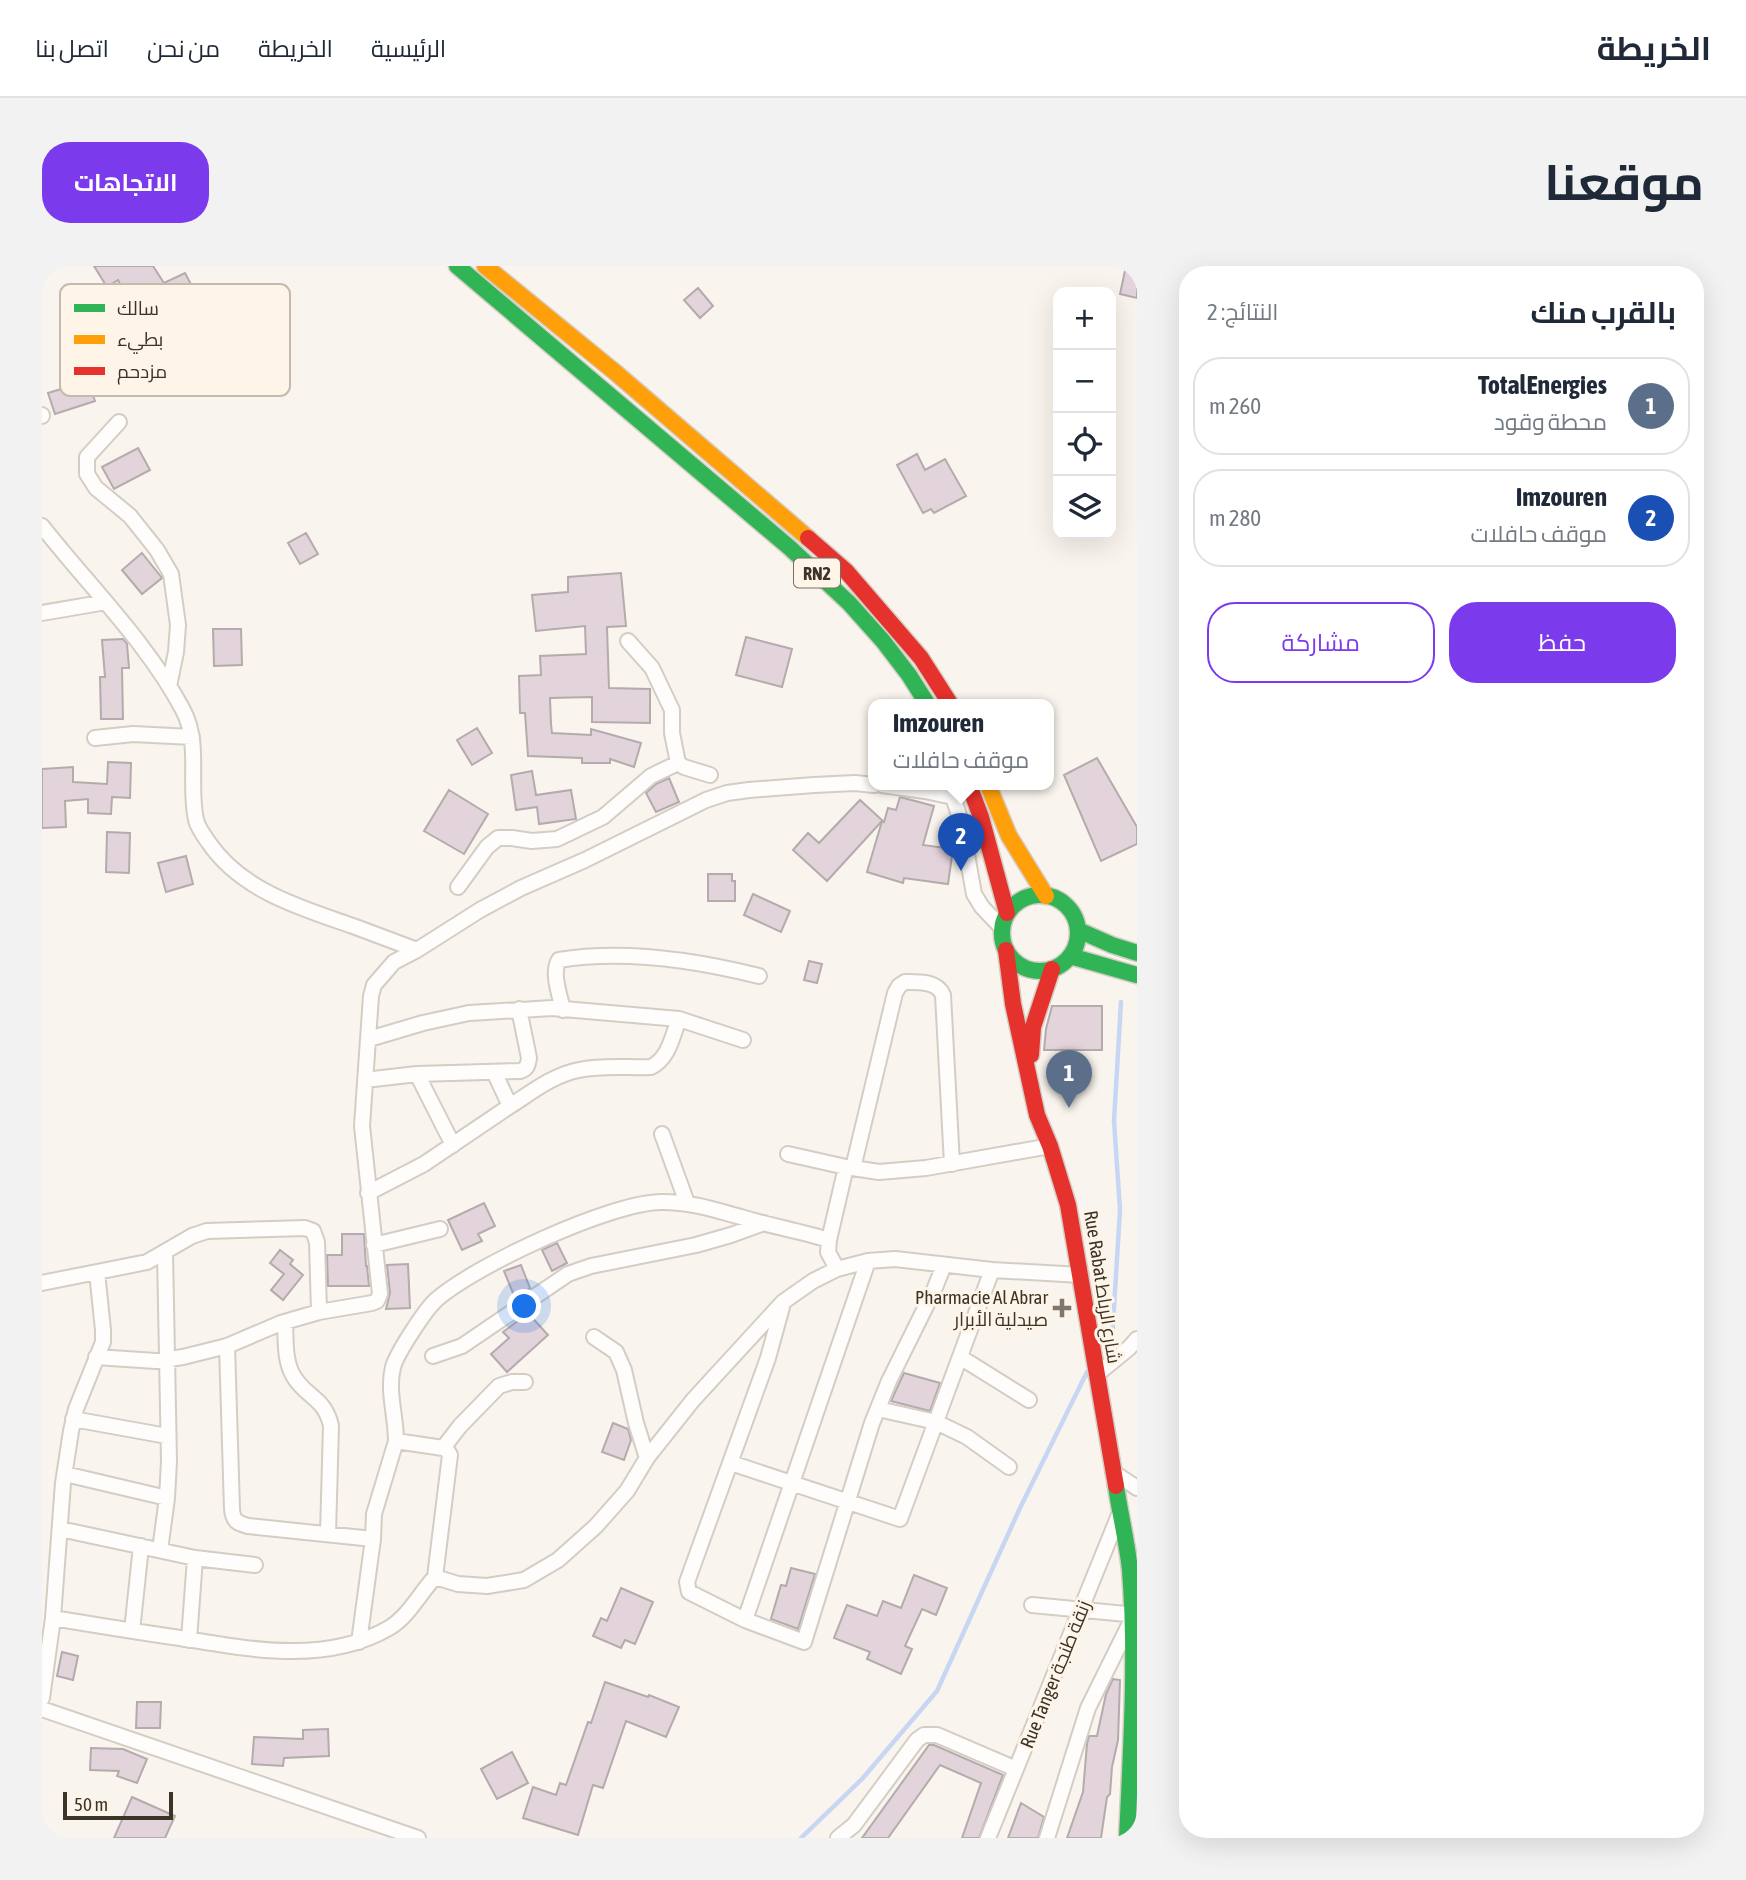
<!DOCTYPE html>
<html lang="ar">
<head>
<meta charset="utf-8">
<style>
	:root { --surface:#fff; --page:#f2f2f3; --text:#1f2937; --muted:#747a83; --line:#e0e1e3; --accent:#7c3aed }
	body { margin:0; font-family:"Asap Condensed",Cairo,sans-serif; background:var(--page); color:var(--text); direction:rtl }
	.controls { position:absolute; right:21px; top:21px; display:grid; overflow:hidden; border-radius:14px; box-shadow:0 7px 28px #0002 }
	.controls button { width:63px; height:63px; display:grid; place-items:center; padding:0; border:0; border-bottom:2px solid var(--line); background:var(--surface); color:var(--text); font:35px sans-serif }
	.scale { position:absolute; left:21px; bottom:18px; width:110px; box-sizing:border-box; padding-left:7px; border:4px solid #3d3428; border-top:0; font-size:19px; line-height:24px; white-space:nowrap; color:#3d3428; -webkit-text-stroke:5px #fef5e8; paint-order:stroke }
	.you { position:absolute; left:483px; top:1041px; width:24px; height:24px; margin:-18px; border:5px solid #fff; border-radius:50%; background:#1a73e8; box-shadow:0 0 0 10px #1a73e833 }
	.badge { display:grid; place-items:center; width:46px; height:46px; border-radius:50%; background:var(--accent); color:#fff; font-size:23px; font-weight:700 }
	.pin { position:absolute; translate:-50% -58px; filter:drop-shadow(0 2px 4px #0008) }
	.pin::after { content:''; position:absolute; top:37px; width:24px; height:21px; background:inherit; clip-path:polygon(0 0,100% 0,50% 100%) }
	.popup { position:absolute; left:826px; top:433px; width:186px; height:91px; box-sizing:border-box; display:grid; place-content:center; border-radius:14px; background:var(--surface); filter:drop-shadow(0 2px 5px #0005); font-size:23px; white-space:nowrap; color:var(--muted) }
	.popup b { font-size:26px; color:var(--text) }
	.popup::after { content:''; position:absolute; left:50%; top:100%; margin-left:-14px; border:14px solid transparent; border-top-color:var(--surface) }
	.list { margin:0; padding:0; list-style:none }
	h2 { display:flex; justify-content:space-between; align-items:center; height:91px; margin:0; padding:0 28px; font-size:30px }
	h2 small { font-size:23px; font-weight:400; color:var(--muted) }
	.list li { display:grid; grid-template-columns:46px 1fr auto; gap:21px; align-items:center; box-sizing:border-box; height:98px; margin:0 14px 14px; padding:0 14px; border:2px solid var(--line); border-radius:28px }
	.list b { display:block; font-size:26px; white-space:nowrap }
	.list p { margin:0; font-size:23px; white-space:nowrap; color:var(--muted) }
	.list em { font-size:23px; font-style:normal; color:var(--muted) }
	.actions { display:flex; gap:14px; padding:21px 28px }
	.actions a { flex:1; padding:16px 0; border:2px solid var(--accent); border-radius:28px; text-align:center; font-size:24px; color:var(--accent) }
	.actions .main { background:var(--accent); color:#fff }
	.icon { flex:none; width:38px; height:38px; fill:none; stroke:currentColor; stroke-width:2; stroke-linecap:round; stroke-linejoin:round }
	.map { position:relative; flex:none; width:1095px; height:1572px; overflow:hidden; direction:ltr; border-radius:28px }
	header { display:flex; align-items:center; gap:42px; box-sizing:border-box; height:98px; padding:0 35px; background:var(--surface); border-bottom:2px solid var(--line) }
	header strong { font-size:33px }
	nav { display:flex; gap:38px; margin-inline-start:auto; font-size:24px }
	.intro { display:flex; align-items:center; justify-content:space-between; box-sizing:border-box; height:168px; padding:0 42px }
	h1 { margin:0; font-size:49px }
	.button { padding:18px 32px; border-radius:28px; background:var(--accent); color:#fff; font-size:24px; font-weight:700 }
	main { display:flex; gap:42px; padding:0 42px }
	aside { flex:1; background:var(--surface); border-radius:28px; box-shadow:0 7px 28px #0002 }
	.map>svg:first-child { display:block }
</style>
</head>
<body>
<header>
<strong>الخريطة</strong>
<nav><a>الرئيسية</a><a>الخريطة</a><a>من نحن</a><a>اتصل بنا</a></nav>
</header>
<div class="intro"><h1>موقعنا</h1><a class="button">الاتجاهات</a></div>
<main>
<aside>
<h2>بالقرب منك<small>النتائج: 2</small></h2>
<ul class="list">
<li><span class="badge" style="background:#5c6f8a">1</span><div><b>TotalEnergies</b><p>محطة وقود</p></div><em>260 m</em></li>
<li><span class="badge" style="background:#1a4fb4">2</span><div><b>Imzouren</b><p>موقف حافلات</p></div><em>280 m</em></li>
</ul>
<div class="actions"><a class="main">حفظ</a><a>مشاركة</a></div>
</aside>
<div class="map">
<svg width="1095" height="1572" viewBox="0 0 1095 1572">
	<rect width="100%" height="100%" fill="#f9f4ed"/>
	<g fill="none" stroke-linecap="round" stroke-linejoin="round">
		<path stroke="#c7d7f3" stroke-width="4.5" d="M1070,1074L1078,944L1072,855L1079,736
			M759,1572L820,1513L895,1425L978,1242L1045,1106"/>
	</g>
	<path fill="#e3d3da" stroke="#b3abac" stroke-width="2" d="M52,0H111L122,17L143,7L152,24L96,53L76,14L65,21Z
		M1084,0H1095V32L1078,28Z
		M656,22L671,40L658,52L642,34Z
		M48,65L64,87L39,105L23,83Z
		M46,115L53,135L13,148L6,127Z
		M96,182L108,204L72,223L60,201Z
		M875,188L883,204L903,193L924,230L892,247L889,243L881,247L855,199Z
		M264,267L276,288L258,298L246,277Z
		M100,287L120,312L100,328L80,304Z
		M579,307L584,360L565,361L567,422L608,423V457L550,456V431L508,432L509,458L510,467L549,469V463L599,477L592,501L568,493V497H540V492L486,490L483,447H478L477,410L499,409L498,390L544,388L543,360L494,365L490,329L526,326V311Z
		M171,363H199L200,399L172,400Z
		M704,371L750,383L740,421L694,409Z
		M81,373L85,378L87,402H80L81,453H59L58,411H63L60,374Z
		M435,462L450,487L430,499L415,474Z
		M1055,492L1095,561V578L1059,595L1022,509Z
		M66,496L89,497L88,532L70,531L69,548L46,547V533L23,535L24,561L0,562V503L31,501V516L65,518Z
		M490,505L494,529L529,524L534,553L497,558L495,541L474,544L469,509Z
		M627,512L637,536L614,546L604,527L614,518Z
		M407,524L446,548L422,588L382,565Z
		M858,531L892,540L881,579L911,583L906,618L862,612L861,617L825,606L840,555L785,615L751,584L766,567L777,577L818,534L842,556L846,542L854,544Z
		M65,566L88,567L87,607L64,606Z
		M144,590L151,618L124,626L116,597Z
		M666,608H690V615H693V635H666Z
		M711,628L748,645L739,666L702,649Z
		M767,695L780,698L775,717L762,714Z
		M1010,740H1060V784H1002L1004,763Z
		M442,937L453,960L436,968L440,975L420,984L406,954Z
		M300,968H322L324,1000H325L327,1020H286L285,989H300Z
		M515,977L525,997L510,1005L500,984Z
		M238,984L251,994L248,998L261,1009L241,1034L229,1024L242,1008L228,997Z
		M366,998L368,1042L344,1043L348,1027L345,999Z
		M479,999L488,1022L473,1032L462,1005Z
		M486,1047L506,1069L465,1106L449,1088L467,1072L461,1066Z
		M862,1107L898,1117L888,1145L849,1135Z
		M571,1157L586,1163L589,1174L582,1194L560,1186Z
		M749,1302L773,1308L756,1363L729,1353L739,1319L744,1320Z
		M872,1309L905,1322L894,1349L880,1343L863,1380L870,1383L859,1408L825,1393L828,1386L792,1372L805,1339L835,1350L841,1335L859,1342Z
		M579,1322L611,1336L593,1378L583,1374L579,1382L551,1370L559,1352L565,1355Z
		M20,1386L36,1390L31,1414L15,1410Z
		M1071,1413L1078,1414L1076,1474L1070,1501L1068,1528L1065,1531L1059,1572H1025L1041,1526L1045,1478L1047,1470H1055L1064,1428Z
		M563,1416L606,1431L607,1429L637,1441L624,1471L584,1455L561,1522L551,1519L536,1569L481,1552L491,1521L514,1529L518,1517L524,1519L546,1456L549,1457Z
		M95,1436H119L118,1462H94Z
		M286,1463L287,1490L242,1492L241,1500L210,1498L212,1471L261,1473V1464Z
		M887,1479H892L961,1509L937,1572H920L939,1517L898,1499L846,1572H820Z
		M49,1482L81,1483L105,1493L95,1517L75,1510L77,1505L48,1504Z
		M470,1486L486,1517L455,1533L439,1503Z
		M90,1531L133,1550L123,1572H72Z
		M979,1537L1002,1551L996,1572H966Z"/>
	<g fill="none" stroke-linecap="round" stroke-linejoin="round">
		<defs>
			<path id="street" d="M0,150V149
				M77,156L45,191V208L54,222L88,250L115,284L129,308L136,359L134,386L127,420
				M0,260C47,320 105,376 141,444C159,478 146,518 154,554C156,562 162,570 167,577C200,625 259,642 311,660C332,668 354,676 375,684
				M0,347L64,336
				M586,375L610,402L630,444V467L636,497L642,501L668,509
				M53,472L91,468L150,471
				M840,519L883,525L911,531L918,529
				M911,531L919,555L932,628L940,641L960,662
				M416,621L445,581L456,572H470L490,575L515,573L561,551L609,510L636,497
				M521,744C518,729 509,707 517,694C583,683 653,694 717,710
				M327,773L381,757L427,747L510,742L637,753L701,774
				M375,808L411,879
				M323,814L375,808L478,805C485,803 486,799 487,792L477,743
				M468,840C490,826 511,809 537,804C560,799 586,802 609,801C627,792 630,771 637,753
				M620,868L645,937
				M746,888L804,901L837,906L884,902L1008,880
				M811,902L853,727L857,720L863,716C877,716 895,715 901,729L910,898
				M326,927L382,898L468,840L452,806
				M332,979L398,963
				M795,1003L786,986L787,974L804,901
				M55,1006L61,1064V1076L34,1143L29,1165L21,1217L11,1352C53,1359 96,1366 138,1372C206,1383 283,1399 347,1362C366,1351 378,1327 393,1311L416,1318L445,1320L482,1314L516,1294L554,1260L585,1225L605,1192L651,1134L741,1036L771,1015L795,1003L826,995L853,993L950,1004L1039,1009
				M0,1017L105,996L150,970L165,965L263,962L271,965L275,976L277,1046
				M740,1041L726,1092L645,1316L647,1326L703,1354L826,995
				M243,1056C244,1074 242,1095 252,1111C265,1132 283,1132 289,1160L286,1268
				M552,1071L574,1086L582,1104L594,1157L605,1192
				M391,1090L420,1080L526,1008L549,1000L654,979L689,969L722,957
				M54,1091L114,1095L141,1091L185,1080
				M918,1091L987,1134
				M1054,1109L1087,1082L1095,1073
				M836,1143L894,1156L925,1171L967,1201
				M31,1153L125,1170
				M354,1175C354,1150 345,1125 351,1101C355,1087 383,1044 394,1034C432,1000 571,935 621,936C649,936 673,944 699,951C728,960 758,965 787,974
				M401,1182L418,1160L457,1120L470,1116H483
				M689,1197L858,1253L950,1004
				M1071,1206L1095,1222
				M23,1208L125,1232
				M18,1263L153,1292L147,1374
				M331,1273L332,1248L354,1175L401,1182L405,1184L408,1189L393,1311
				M118,1284L125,1232L127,1195L123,986
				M153,1292L213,1299
				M990,1339L1095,1349
				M703,1354L762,1376L830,1157L847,1115L892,1024L902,999
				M90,1365L99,1280
				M317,1376L331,1273L206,1260C195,1257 191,1255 190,1243L185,1080L239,1057L277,1046L330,1037L335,1035L338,1028L320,860L329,730L332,719L352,696L375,684L438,644L479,622L543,594L664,534L685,527L707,524L772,519L813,517L832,519
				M0,1432L11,1352
				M0,1443L376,1572
				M796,1572L812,1559L875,1474L882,1469H895L974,1503
				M946,1572L1077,1249
				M1005,1572L1046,1442L1089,1355"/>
			<path id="fast" d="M415,0L748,282L807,337L841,375L867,409L886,439
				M960 667a38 38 0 1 1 76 0a38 38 0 1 1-76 0Z
				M1036,664L1070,679L1095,687
				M1028,690L1095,709
				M1074,1220C1078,1248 1085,1276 1088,1304C1095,1391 1089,1485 1085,1572"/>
			<path id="slow" d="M443,0L574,107L766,272
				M946,519L967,570L1004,630"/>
			<path id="jam" d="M766,272L804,305L879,392L909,439
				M927,519L939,551L965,647
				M964,684L971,738L995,849L1008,880L1026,939L1074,1220
				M989,789L991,761L1010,703"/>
		</defs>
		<use href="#street" stroke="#d4cdc4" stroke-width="18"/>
		<use href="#fast" stroke="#d4cdc4" stroke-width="19"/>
		<use href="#slow" stroke="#d4cdc4" stroke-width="19"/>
		<use href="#jam" stroke="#d4cdc4" stroke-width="19"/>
		<use href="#street" stroke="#fefdfc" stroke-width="14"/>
		<use href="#fast" stroke="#30b455" stroke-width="16"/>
		<use href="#slow" stroke="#ff9f0a" stroke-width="16"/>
		<use href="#jam" stroke="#e5322d" stroke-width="16"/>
	</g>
	<path fill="#7f776d" stroke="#fef5e8" stroke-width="2.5" d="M1016.5 1031.5h7v7h7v7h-7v7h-7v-7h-7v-7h7z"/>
	<g text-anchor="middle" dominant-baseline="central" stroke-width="6" stroke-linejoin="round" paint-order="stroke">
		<rect fill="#fef5e8" stroke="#776e62" stroke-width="2" x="752" y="292.5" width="46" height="29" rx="5"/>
		<g font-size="18" font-weight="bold" fill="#3d3428">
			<text x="775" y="307">RN2</text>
		</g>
		<g font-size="19" fill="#3d3428" stroke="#fef5e8">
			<text transform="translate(1061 1021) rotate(81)">Rue Rabat شارع الرباط</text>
			<text transform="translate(1013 1408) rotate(-68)">Rue Tanger زنقة طنجة</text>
		</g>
		<g font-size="19" fill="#3d3428" stroke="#fef5e8" text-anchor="end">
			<text x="1006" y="1031">Pharmacie Al Abrar<tspan x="1006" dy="22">صيدلية الأبرار</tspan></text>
		</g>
	</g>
	<rect x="18" y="18" width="230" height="112" rx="10" fill="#fef5e8" stroke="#c4bbae" stroke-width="2"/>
	<rect x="32" y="38" width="31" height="8" fill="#30b455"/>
	<rect x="32" y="69" width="31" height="9" fill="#ff9f0a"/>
	<rect x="32" y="101" width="31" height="8" fill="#e5322d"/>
	<g font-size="19" fill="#3d3428">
		<text x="75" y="49">سالك</text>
		<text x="75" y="80">بطيء</text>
		<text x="75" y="112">مزدحم</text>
	</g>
</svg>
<div class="controls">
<button>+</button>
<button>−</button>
<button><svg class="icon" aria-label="locate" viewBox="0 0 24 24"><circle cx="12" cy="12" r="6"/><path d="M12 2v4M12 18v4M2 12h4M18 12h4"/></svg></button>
<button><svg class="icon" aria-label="layers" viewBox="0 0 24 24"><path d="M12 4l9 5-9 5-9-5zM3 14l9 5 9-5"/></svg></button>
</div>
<div class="scale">50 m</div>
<div class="you"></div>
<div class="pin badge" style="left:1027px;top:842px;background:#5c6f8a">1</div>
<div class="pin badge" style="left:919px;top:605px;background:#1a4fb4">2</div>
<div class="popup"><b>Imzouren</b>موقف حافلات</div>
</div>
</main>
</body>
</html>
